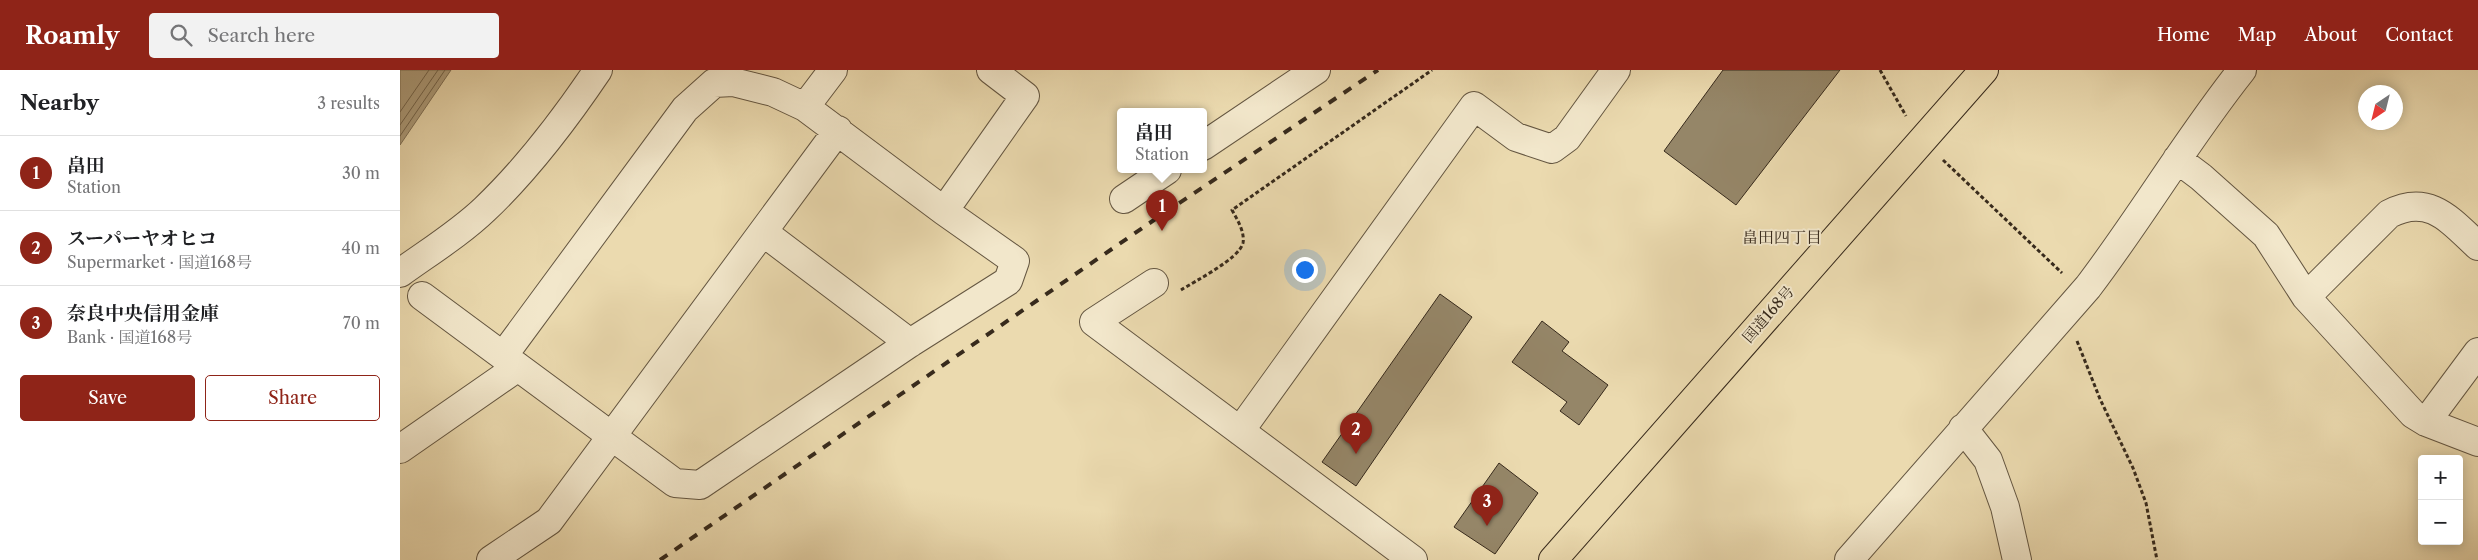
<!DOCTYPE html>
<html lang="en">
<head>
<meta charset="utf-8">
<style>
	:root { --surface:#fff; --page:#f2f2f2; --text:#202124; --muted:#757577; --line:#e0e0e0; --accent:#8f2418 }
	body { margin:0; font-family:"Libre Caslon Text","Noto Serif JP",serif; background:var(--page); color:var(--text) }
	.controls { position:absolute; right:15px; bottom:15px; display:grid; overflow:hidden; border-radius:5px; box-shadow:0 2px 12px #0003 }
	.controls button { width:45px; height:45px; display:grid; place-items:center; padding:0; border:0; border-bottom:1px solid var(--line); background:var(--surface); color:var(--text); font:25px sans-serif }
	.compass { position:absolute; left:1958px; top:15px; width:45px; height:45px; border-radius:50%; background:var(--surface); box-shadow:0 2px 12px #0003; rotate:215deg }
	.you { position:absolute; left:904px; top:199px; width:18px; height:18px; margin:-12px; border:4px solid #fff; border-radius:50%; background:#1a73e8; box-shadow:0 0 0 8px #1a73e833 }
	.badge { display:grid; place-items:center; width:32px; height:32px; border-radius:50%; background:var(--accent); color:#fff; font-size:16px; font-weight:700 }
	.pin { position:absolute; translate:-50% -41px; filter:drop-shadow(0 1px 2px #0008) }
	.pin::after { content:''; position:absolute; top:26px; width:18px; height:15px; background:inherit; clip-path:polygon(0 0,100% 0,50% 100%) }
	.popup { position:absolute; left:717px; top:38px; width:90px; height:65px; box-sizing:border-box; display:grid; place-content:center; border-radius:5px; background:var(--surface); filter:drop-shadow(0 1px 4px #0005); font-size:16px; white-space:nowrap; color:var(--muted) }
	.popup b { font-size:19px; color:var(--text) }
	.popup::after { content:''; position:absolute; left:50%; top:100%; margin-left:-10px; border:10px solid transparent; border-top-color:var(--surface) }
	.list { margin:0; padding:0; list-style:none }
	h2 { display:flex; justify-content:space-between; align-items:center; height:65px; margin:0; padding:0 20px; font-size:21px }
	h2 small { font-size:16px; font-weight:400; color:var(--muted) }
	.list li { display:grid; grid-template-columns:32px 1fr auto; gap:15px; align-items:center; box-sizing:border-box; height:75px; padding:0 20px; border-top:1px solid var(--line) }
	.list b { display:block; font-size:19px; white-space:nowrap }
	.list p { margin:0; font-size:16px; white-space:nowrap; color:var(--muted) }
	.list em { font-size:16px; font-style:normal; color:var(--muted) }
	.actions { display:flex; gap:10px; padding:15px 20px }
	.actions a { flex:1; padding:11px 0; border:1px solid var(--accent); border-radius:5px; text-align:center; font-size:18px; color:var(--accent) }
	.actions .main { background:var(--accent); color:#fff }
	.icon { flex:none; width:28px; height:28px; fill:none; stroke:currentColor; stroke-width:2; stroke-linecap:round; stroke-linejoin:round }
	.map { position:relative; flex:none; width:2078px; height:490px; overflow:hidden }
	header { display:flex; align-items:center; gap:30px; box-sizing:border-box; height:70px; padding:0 25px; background:var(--accent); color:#fff }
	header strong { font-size:24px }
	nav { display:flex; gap:28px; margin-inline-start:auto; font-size:18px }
	.search { width:350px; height:45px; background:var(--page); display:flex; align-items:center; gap:12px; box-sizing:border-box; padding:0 18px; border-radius:5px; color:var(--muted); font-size:19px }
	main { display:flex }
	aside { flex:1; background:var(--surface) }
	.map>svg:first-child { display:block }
</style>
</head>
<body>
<header>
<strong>Roamly</strong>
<div class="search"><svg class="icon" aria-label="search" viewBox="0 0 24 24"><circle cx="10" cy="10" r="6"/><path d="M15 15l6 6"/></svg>Search here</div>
<nav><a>Home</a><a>Map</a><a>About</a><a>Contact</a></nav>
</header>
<main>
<aside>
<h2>Nearby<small>3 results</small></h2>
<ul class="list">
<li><span class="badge">1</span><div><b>畠田</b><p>Station</p></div><em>30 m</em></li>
<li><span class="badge">2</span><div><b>スーパーヤオヒコ</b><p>Supermarket · 国道168号</p></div><em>40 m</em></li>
<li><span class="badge">3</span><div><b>奈良中央信用金庫</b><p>Bank · 国道168号</p></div><em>70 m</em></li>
</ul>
<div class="actions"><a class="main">Save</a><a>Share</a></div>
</aside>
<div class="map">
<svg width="2078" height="490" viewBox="0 0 2078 490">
	<rect width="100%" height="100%" fill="#ebdaaf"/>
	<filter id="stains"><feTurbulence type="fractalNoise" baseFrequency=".004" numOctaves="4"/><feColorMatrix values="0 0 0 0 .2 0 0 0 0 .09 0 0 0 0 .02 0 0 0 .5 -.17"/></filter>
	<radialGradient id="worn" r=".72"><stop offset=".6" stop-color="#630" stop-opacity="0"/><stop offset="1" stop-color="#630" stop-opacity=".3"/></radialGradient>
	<path fill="#ae9e7d" stroke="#7e7056" d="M0,0H51L0,75Z"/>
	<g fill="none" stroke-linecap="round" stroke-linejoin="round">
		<path stroke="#72644c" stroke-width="1" d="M0,42L29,0
			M0,55L38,0
			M0,66L45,0"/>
	</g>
	<path fill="#958668" stroke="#372a1c" d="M1323,0H1440L1336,135L1264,81Z
		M1040,224L1072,247L956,416L922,392Z
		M1142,251L1169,272L1162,281L1208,315L1179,355L1160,341L1167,332L1112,292Z
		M1099,393L1138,423L1095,484L1054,457Z"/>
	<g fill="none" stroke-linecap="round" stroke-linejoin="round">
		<defs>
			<path id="minor" d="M405,37L433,0
				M803,76L916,0
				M1777,89L1801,107L1866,165L1906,227L2013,344L2026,352L2078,372
				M724,129L767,100
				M544,141L625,26L591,0
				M363,162L510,273
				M0,203C29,182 60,163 85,139C128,98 165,49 198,0
				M754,213L694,252L1013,490
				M22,226L275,413L300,415L510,273L608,211L615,191L544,141L405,37L373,22L333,12L314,13L285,39L103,286
				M1906,227L1989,144C2029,123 2050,150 2078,176
				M2026,352L2078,282
				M1563,358L1588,390L1605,437L1617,490
				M840,361L1074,36L1116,67L1152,79L1167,68L1216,0
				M0,379L118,297
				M91,490L149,451L438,60
				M1449,490L1688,217C1742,146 1787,69 1842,0"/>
			<path id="highway" d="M1153,490L1584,0"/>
		</defs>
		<use href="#minor" stroke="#645641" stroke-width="30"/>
		<use href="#highway" stroke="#372a1c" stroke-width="30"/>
		<path stroke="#372a1c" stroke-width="3" stroke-dasharray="4 2.5" stroke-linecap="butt" d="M1480,0L1506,46
			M1543,90L1662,203
			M781,220C795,211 839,189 843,173C845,162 837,149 832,140L1032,0
			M1677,271L1700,329L1733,398L1746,433L1757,490"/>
		<use href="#minor" stroke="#f2e7cb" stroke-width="28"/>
		<use href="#highway" stroke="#ebdaaf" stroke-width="28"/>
		<path stroke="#372a1c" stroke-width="4" stroke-dasharray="9 9" stroke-linecap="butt" d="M260,490L754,150L978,0"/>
	</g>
	<g text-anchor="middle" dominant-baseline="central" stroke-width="4" stroke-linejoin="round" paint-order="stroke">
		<g font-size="15" fill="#372a1c" stroke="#f2e7cb">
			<text transform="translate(1368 244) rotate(-49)">国道168号</text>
		</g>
		<g font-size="16" fill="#372a1c" stroke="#f2e7cb">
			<text x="1382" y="167">畠田四丁目</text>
		</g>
	</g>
	<rect width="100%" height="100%" filter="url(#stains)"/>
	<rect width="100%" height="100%" fill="url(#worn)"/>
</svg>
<div class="controls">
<button>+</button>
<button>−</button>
</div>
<svg class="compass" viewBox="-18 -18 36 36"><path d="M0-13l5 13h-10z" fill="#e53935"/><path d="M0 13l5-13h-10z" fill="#757577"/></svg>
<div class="you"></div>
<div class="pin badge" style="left:762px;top:161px">1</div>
<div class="popup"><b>畠田</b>Station</div>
<div class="pin badge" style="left:956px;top:384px">2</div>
<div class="pin badge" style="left:1087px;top:456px">3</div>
</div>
</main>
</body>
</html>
